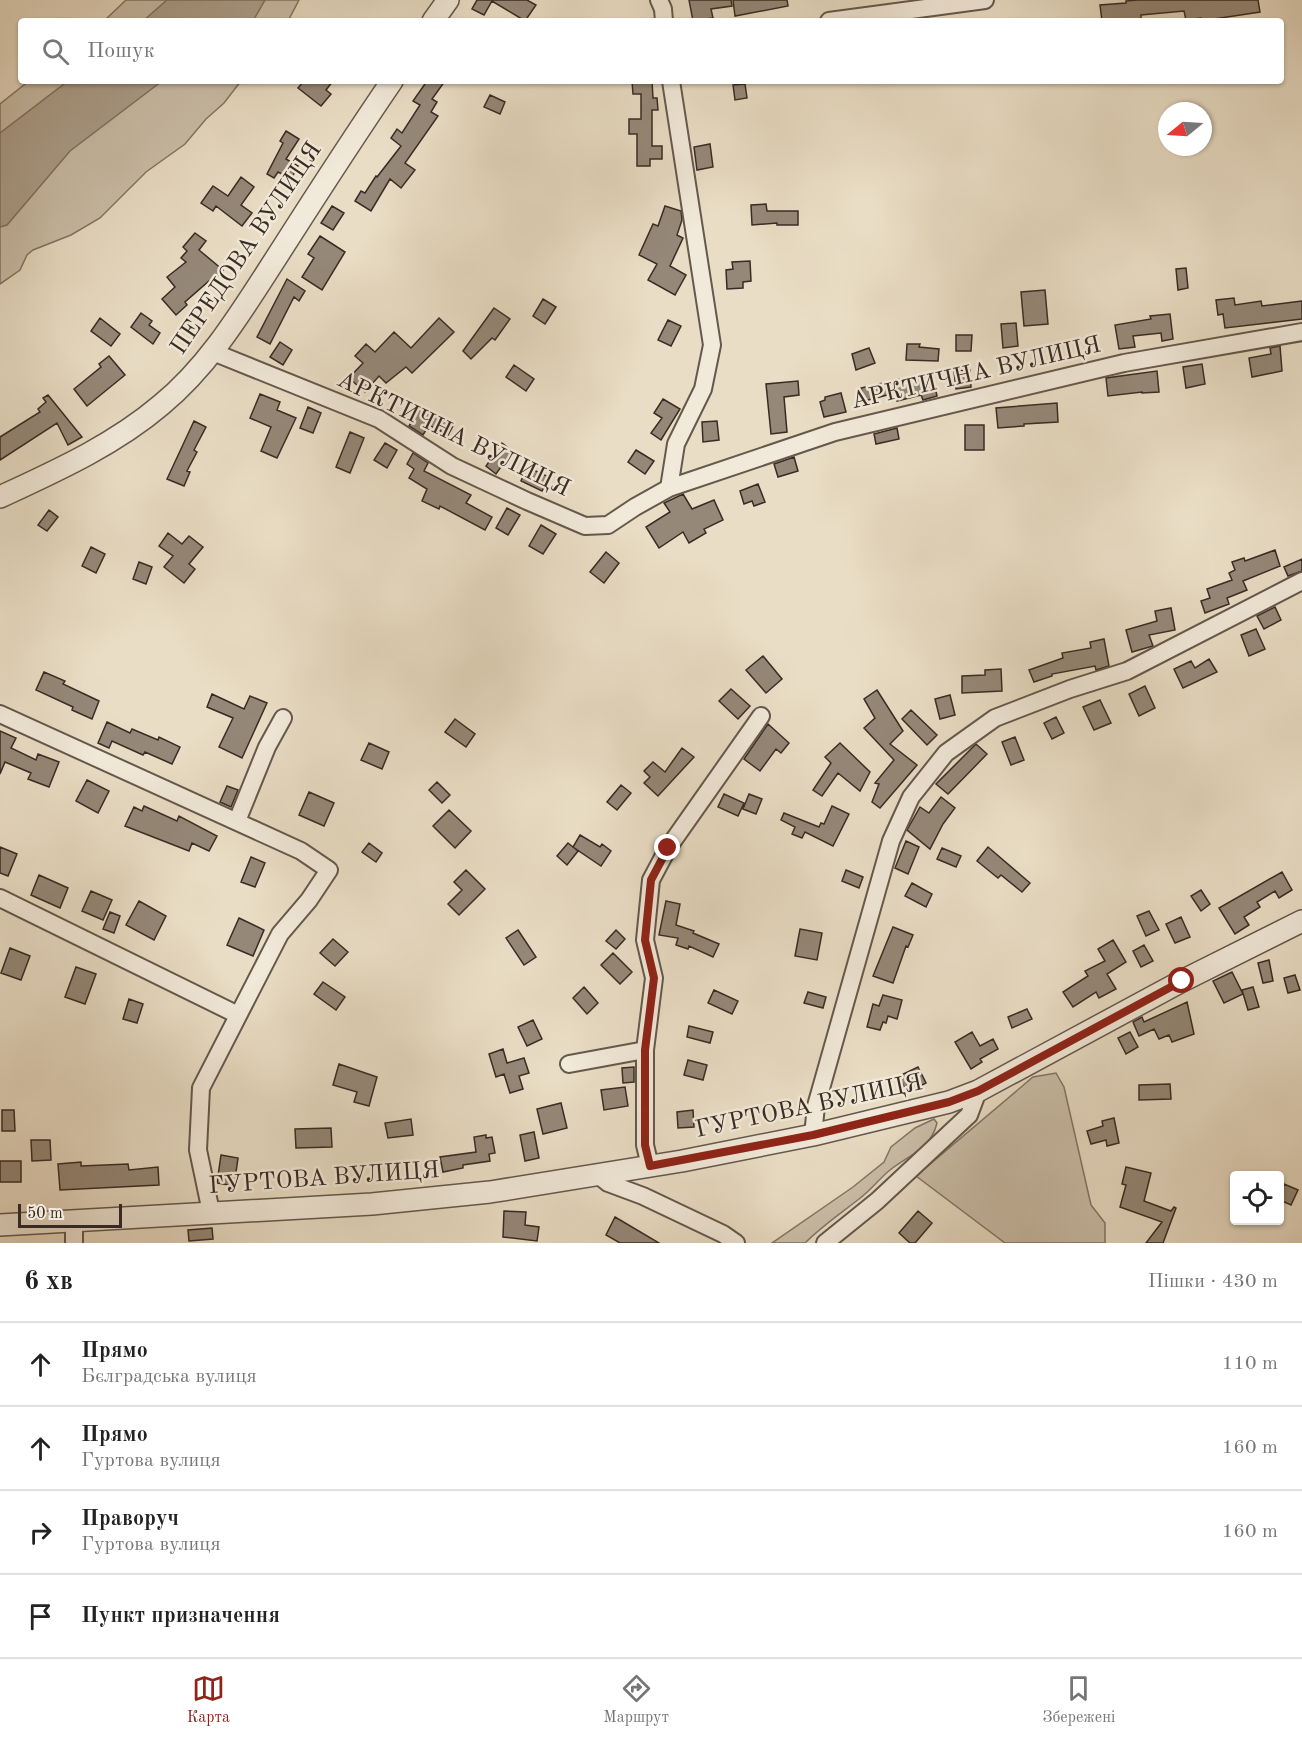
<!DOCTYPE html>
<html lang="uk">
<head>
<meta charset="utf-8">
<style>
	:root { --surface:#fff; --page:#f6f6f6; --text:#222; --muted:#767676; --line:#e0e0e0; --accent:#8f2418 }
	body { margin:0; font-family:"Old Standard TT",serif; background:var(--page); color:var(--text) }
	.controls { position:absolute; right:18px; bottom:18px; display:grid; overflow:hidden; border-radius:6px; box-shadow:0 2px 4px #0004 }
	.controls button { width:54px; height:54px; display:grid; place-items:center; padding:0; border:0; border-bottom:2px solid var(--line); background:var(--surface); color:var(--text); font:30px sans-serif }
	.compass { position:absolute; left:1158px; top:102px; width:54px; height:54px; border-radius:50%; background:var(--surface); box-shadow:0 2px 4px #0004; rotate:252deg }
	.scale { position:absolute; left:18px; bottom:15px; width:104px; box-sizing:border-box; padding-left:6px; border:3px solid #392b24; border-top:0; font-size:16px; line-height:21px; white-space:nowrap; color:#392b24; -webkit-text-stroke:4px #f1e9d9; paint-order:stroke }
	.stop { position:absolute; width:18px; height:18px; margin:-14px; border:4px solid #8f2418; border-radius:50%; background:#fff }
	.stop.end { background:#8f2418; border-color:#fff; box-shadow:0 2px 6px #0008 }
	.list { margin:0; padding:0; list-style:none }
	h2 { display:flex; justify-content:space-between; align-items:center; height:78px; margin:0; padding:0 24px; font-size:26px }
	h2 small { font-size:20px; font-weight:400; color:var(--muted) }
	.list li { display:grid; grid-template-columns:39px 1fr auto; gap:18px; align-items:center; box-sizing:border-box; height:84px; padding:0 24px; border-top:2px solid var(--line) }
	.list b { display:block; font-size:22px; white-space:nowrap }
	.list p { margin:0; font-size:20px; white-space:nowrap; color:var(--muted) }
	.list em { font-size:20px; font-style:normal; color:var(--muted) }
	.icon { flex:none; width:33px; height:33px; fill:none; stroke:currentColor; stroke-width:2; stroke-linecap:round; stroke-linejoin:round }
	.map { position:relative; flex:none; width:1302px; height:1243px; overflow:hidden }
	.search { position:absolute; background:var(--surface); box-shadow:0 2px 4px #0004; left:18px; right:18px; top:18px; height:66px; display:flex; align-items:center; gap:15px; box-sizing:border-box; padding:0 21px; border-radius:6px; color:var(--muted); font-size:22px }
	.sheet { height:414px; background:var(--surface) }
	nav { display:flex; justify-content:space-around; align-items:center; box-sizing:border-box; height:84px; border-top:2px solid var(--line); background:var(--surface); font-size:16px; color:var(--muted) }
	nav a { display:grid; justify-items:center; gap:3px }
	nav .on { color:var(--accent) }
	.map>svg:first-child { display:block }
</style>
</head>
<body>
<div class="map">
<svg width="1302" height="1243" viewBox="0 0 1302 1243">
	<rect width="100%" height="100%" fill="#e9ddc5"/>
	<filter id="stains"><feTurbulence type="fractalNoise" baseFrequency=".00333" numOctaves="4"/><feColorMatrix values="0 0 0 0 .2 0 0 0 0 .09 0 0 0 0 .02 0 0 0 .5 -.17"/></filter>
	<radialGradient id="worn" r=".72"><stop offset=".6" stop-color="#630" stop-opacity="0"/><stop offset="1" stop-color="#630" stop-opacity=".3"/></radialGradient>
	<path fill="#cbbfaa" stroke="#827567" stroke-width="1.5" d="M126,0H299L288,21H104Z
		M29,81H241L224,103L206,119L185,144L146,172L100,218L71,235L33,250L27,255L20,270L0,284V104Z
		M1056,1073L1064,1087L1091,1205L1105,1223V1243H1005L916,1176L1033,1077Z
		M934,1119L937,1123C931,1149 909,1155 890,1170C879,1179 870,1191 859,1199C840,1214 822,1226 805,1243H772L853,1187L884,1162L891,1147L915,1128Z"/>
	<path fill="#ada08e" stroke="#7f7164" stroke-width="1.5" d="M167,0H265L253,21H143Z
		M68,81H162L70,151L7,225L0,227V133Z"/>
	<path fill="#958878" stroke="#392b24" stroke-width="1.5" d="M477,0H527L536,5L525,21L492,1L484,15L472,9Z
		M689,0H731L732,6L711,9L713,18L693,21Z
		M733,0H787L788,6L735,16Z
		M1138,0H1258L1260,12L1201,21V18L1186,20L1184,11L1141,15V21H1102L1100,5L1126,3V1Z
		M304,81H333L326,90L331,94L321,106L298,88Z
		M427,81H445L432,99L437,102L431,112L438,116L405,163L415,170L401,188L390,179L371,211L355,201L361,191L365,193L376,176L377,177L401,146L391,138L397,129L402,133L420,105L413,101Z
		M632,81H652L653,98H657L658,110H652V146H662V159H650V166H637V134H629V119H641V94H633Z
		M745,84L747,98L735,100L733,85Z
		M490,95L505,102L500,114L484,107Z
		M286,131L299,139L286,159L298,166L291,179L278,172L274,178L267,174L283,143L280,141Z
		M710,144L713,167L697,170L694,147Z
		M241,177L254,187L241,205L252,213L242,226L216,206L213,211L201,203L213,186L228,196Z
		M766,204L767,211H798V225H777V223L752,225L751,205Z
		M332,206L344,213L333,230L321,223Z
		M665,206L681,211L682,220L677,235L683,238L670,266L686,275L675,295L648,280L657,264L639,255L653,224L658,226Z
		M195,233L206,241L199,250L223,270L212,283L209,281L185,302L187,305L176,315L162,299L175,287L167,277L186,262L181,258L187,251L183,247Z
		M320,236L345,252L322,290L302,277L314,258L308,254Z
		M750,261L751,281L743,282V288L727,289L726,270L733,269L732,262Z
		M1186,268L1188,288L1178,290L1176,269Z
		M287,279L305,291L299,301L294,297L270,344L257,337Z
		M1045,290L1048,324L1024,326L1021,292Z
		M1234,298L1235,305L1261,301L1262,306L1302,301V319L1225,328L1223,314L1218,315L1216,300Z
		M543,299L556,307L545,324L533,316Z
		M494,308L510,319L495,340L492,338L471,359L463,351Z
		M141,313L152,321L149,325L160,333L153,344L131,327Z
		M1170,314L1173,339L1162,341L1161,333L1133,336L1135,347L1119,349L1115,325L1151,319L1150,316Z
		M100,318L120,334L111,346L91,331Z
		M439,318L454,332L412,373L406,367L386,383L379,376L365,392L349,378L363,363L355,356L366,344L375,352L394,332L411,348Z
		M668,320L681,326L671,346L658,340Z
		M1016,323L1018,346L1003,348L1001,324Z
		M956,335H972L971,351H956Z
		M280,342L292,350L283,365L270,357Z
		M907,344H920L919,347L939,349L938,361L906,360Z
		M1280,346L1282,371L1252,377L1249,358L1271,354L1270,348Z
		M869,348L875,363L856,370L852,354Z
		M109,356L125,375L87,406L74,389L101,367L99,364Z
		M1202,364L1205,384L1186,388L1183,367Z
		M514,365L534,379L526,391L506,377Z
		M970,370L971,387L956,389L954,371Z
		M1157,371L1159,392L1142,393V392L1108,396L1106,378Z
		M932,372L937,396L923,400L921,395L897,401L895,393L864,401L861,388Z
		M798,381L799,395L784,397L787,432L771,434L766,384Z
		M841,393L846,412L824,417L820,402L825,400V397Z
		M260,394L280,402L277,410L296,418L277,458L261,451L271,427L250,418Z
		M48,395L82,437L68,445L57,423L0,460V437L40,412L38,409L46,402L43,398Z
		M663,399L680,409L661,440L651,433L662,418L654,413Z
		M1057,403L1058,422L1024,424V426L998,428L996,408Z
		M308,407L321,413L313,433L300,428Z
		M420,407L454,424L448,435L429,425L423,435L409,426Z
		M194,421L206,427L194,450L197,452L187,471L190,472L184,486L167,479Z
		M717,421L719,440L703,442L702,422Z
		M965,425H984V450H965Z
		M897,428L899,439L876,444L874,434Z
		M350,432L364,438L350,473L336,467Z
		M385,443L397,450L387,468L374,460Z
		M502,443L512,451L496,474L486,466Z
		M636,450L654,461L645,474L628,462Z
		M413,453L428,463L424,471L471,495L466,503L492,517L485,530L440,506L439,509L422,501L427,489L409,478L414,469L407,464Z
		M794,457L798,471L778,477L774,464Z
		M527,467L549,477L542,491L521,481Z
		M758,484L765,502L754,506L752,501L744,504L740,491Z
		M683,494L692,509L714,500L723,520L704,529L706,533L689,543L683,532L659,548L646,527L670,512L664,503Z
		M507,508L520,515L508,535L496,528Z
		M49,510L58,517L47,531L38,525Z
		M541,525L556,534L543,554L529,546Z
		M168,533L182,544L189,536L203,547L189,564L195,569L184,583L164,567L173,556L159,546Z
		M91,547L105,554L96,573L82,566Z
		M1275,550L1280,566L1243,581L1247,590L1227,598L1229,604L1205,613L1201,601L1210,598L1207,589L1232,580L1229,573L1235,570L1232,562L1244,558L1245,561Z
		M606,552L619,563L604,583L590,572Z
		M1302,559V571L1288,576L1284,567Z
		M139,562L152,567L146,584L133,579Z
		M1275,607L1281,620L1264,629L1257,616Z
		M1171,608L1175,630L1149,635L1153,646L1132,652L1126,630L1157,621L1155,611Z
		M1256,629L1265,649L1249,656L1241,635Z
		M1104,639L1109,666L1096,670L1095,666L1052,674V676L1034,682L1029,670L1063,658L1062,653L1091,648L1090,642Z
		M763,656L782,679L766,693L746,670Z
		M1209,659L1217,672L1183,688L1174,669L1191,661L1195,668Z
		M1001,669L1002,691L962,693V676L985,675V670Z
		M44,672L65,681L63,684L99,701L92,719L72,710L73,707L36,690Z
		M1145,686L1155,708L1139,716L1129,694Z
		M731,689L750,706L738,719L719,701Z
		M877,690L903,731L890,744L917,765L880,808L872,802L879,784L875,783L894,760L864,728L875,718L864,699Z
		M212,694L244,709L250,696L267,703L242,758L219,747L233,718L207,707Z
		M950,695L955,715L940,719L935,699Z
		M1100,700L1111,723L1094,730L1083,707Z
		M911,710L937,735L927,745L902,719Z
		M1056,717L1064,733L1052,739L1044,723Z
		M455,719L475,734L466,747L445,732Z
		M107,722L130,733L132,729L158,740L159,737L180,747L172,764L145,752L143,755L112,741L109,748L98,743Z
		M768,724L789,743L781,753L776,749L760,771L744,759Z
		M0,731L16,738L11,748L36,760L38,754L59,762L49,787L28,779L31,773L5,762L0,774Z
		M1015,737L1024,760L1011,765L1002,742Z
		M369,743L389,752L382,769L361,760Z
		M840,743L870,772L860,791L838,773L822,796L813,790L831,763L825,757Z
		M976,744L987,754L948,794L936,784Z
		M682,748L694,757L658,796L644,783L650,777L644,771L653,762L665,772Z
		M87,780L109,791L98,813L76,801Z
		M437,782L450,795L442,803L429,790Z
		M621,785L631,793L617,810L607,802Z
		M227,786L238,790L231,807L220,802Z
		M309,792L334,803L324,826L299,815Z
		M724,794L744,803L738,816L718,807Z
		M749,794L762,799L756,814L743,809Z
		M941,797L955,808L943,824L930,849L907,830L920,807L929,813Z
		M144,806L177,821L179,816L217,836L209,851L192,843L189,851L125,826L134,807L142,811Z
		M832,806L849,814L833,846L805,832L802,838L792,834L795,827L781,820L784,813L819,827L821,823L824,824Z
		M449,810L471,831L455,848L433,826Z
		M580,835L600,847L602,844L611,851L601,866L573,847Z
		M906,841L919,847L908,874L895,868Z
		M369,843L382,853L376,862L362,852Z
		M568,843L578,851L567,865L557,856Z
		M0,847L17,854L8,876L0,873Z
		M988,847L1030,883L1022,892L1001,875L998,878L977,861Z
		M942,848L961,856L956,867L937,859Z
		M251,857L265,863L255,887L241,882Z
		M466,870L485,889L459,915L448,904L462,890L454,882Z
		M846,870L863,877L859,888L842,881Z
		M1282,872L1292,890L1279,898L1275,891L1257,902L1260,907L1244,917L1249,925L1235,934L1219,908Z
		M39,875L68,888L60,908L31,895Z
		M912,883L932,894L926,907L905,896Z
		M1201,890L1210,904L1201,911L1191,896Z
		M91,891L112,900L103,920L82,911Z
		M139,901L166,916L154,940L126,925Z
		M666,901L680,904L676,925L694,931L693,933L719,944L713,957L689,946L688,949L676,945L678,938L659,935Z
		M1149,911L1159,930L1146,936L1137,916Z
		M110,912L120,916L114,933L103,929Z
		M1181,917L1190,937L1175,943L1166,924Z
		M239,918L264,930L253,956L227,945Z
		M893,927L913,935L908,947L906,946L893,983L873,976Z
		M800,929L822,933L817,960L795,956Z
		M518,930L536,957L524,965L506,938Z
		M616,930L625,939L616,949L606,941Z
		M333,939L348,952L335,966L320,953Z
		M1113,940L1126,962L1107,974L1116,989L1099,998L1096,992L1073,1007L1063,992L1088,976L1085,971L1105,961L1098,949Z
		M1144,945L1153,961L1141,967L1133,951Z
		M10,948L30,956L21,980L1,973Z
		M613,953L632,972L620,984L601,965Z
		M1269,960L1273,981L1263,983L1258,963Z
		M76,967L96,974L85,1004L65,997Z
		M1232,972L1243,994L1224,1003L1213,981Z
		M1295,975L1300,990L1288,993L1284,978Z
		M323,982L345,997L336,1010L314,994Z
		M584,987L598,1003L587,1014L573,998Z
		M1253,987L1259,1007L1248,1010L1242,990Z
		M714,990L738,1001L732,1014L708,1003Z
		M808,992L826,997L823,1008L804,1003Z
		M883,995L902,1000L897,1019L888,1016L886,1023L883,1022L880,1030L867,1027L873,1004L879,1006Z
		M129,999L143,1004L137,1023L123,1019Z
		M1187,1002L1194,1034L1172,1042L1169,1035L1159,1039L1154,1029L1139,1036L1133,1022L1142,1017L1144,1022Z
		M1027,1009L1032,1019L1012,1028L1008,1017Z
		M533,1020L542,1039L527,1046L518,1027Z
		M689,1026L713,1032L710,1043L687,1037Z
		M972,1032L980,1046L993,1039L998,1049L980,1059L982,1062L971,1069L955,1042Z
		M1130,1032L1138,1047L1126,1054L1118,1038Z
		M503,1049L507,1063L524,1058L529,1073L519,1076L523,1089L510,1093L504,1074L496,1077L489,1054Z
		M688,1060L707,1065L703,1080L684,1075Z
		M339,1064L377,1077L369,1106L354,1102L357,1092L333,1085Z
		M634,1067V1082L623,1083L622,1068Z
		M918,1067L926,1083L907,1093L899,1076Z
		M1170,1084L1171,1099L1139,1100V1085Z
		M625,1087L628,1106L604,1110L601,1090Z
		M561,1103L567,1128L543,1134L537,1109Z
		M2,1110H14L15,1131H2Z
		M693,1110L694,1127L678,1128L677,1112Z
		M1114,1118L1119,1143L1107,1146L1106,1140L1091,1144L1087,1131L1103,1126L1102,1121Z
		M411,1119L413,1135L388,1138L385,1123Z
		M331,1128L332,1147L296,1148L295,1129Z
		M534,1132L539,1158L525,1161L520,1135Z
		M486,1135V1138L492,1137L495,1153L489,1154L490,1161L463,1165V1168L443,1172L440,1157L476,1152L474,1137Z
		M31,1140H50L51,1160L32,1161Z
		M221,1155L238,1158L234,1186L217,1183Z
		M0,1161H21V1182H0Z
		M81,1162V1166L128,1164L129,1170L158,1167L159,1185L60,1190L58,1164Z
		M1126,1167L1151,1173L1144,1201L1171,1211L1174,1207L1176,1208L1163,1243H1146L1162,1222L1120,1207L1126,1185L1122,1184Z
		M1284,1184L1298,1190L1291,1205L1280,1200V1195Z
		M504,1211L526,1212L525,1225L539,1227L537,1241L503,1237Z
		M918,1211L932,1223L915,1243H910L899,1233Z
		M615,1217L659,1243H620L606,1235Z
		M212,1228L213,1239L189,1241L188,1230Z"/>
	<g fill="none" stroke-linecap="round" stroke-linejoin="round">
		<defs>
			<path id="minor" d="M659,0L663,9L664,21
				M829,21L985,0
				M213,352L379,419L452,466L527,501L585,526L608,525L635,507L669,488L835,432L1124,363L1302,332
				M669,488L676,444L703,389L712,345L671,81
				M0,714L301,851L329,870L309,900L280,934L201,1088L198,1150L211,1212
				M237,821L267,747L283,718
				M0,898L238,1015
				M569,1064L645,1050
				M813,1135L816,1106L891,841L911,797L946,753L995,718L1070,689L1127,671L1302,581
				M650,1166L645,1145V1050L654,978L645,940L651,880L668,848L761,716
				M598,1175L608,1183L643,1196L723,1234L736,1243
				M74,1220V1243
				M825,1243L877,1201L969,1115L978,1091"/>
			<path id="tertiary" d="M433,21L448,0
				M0,497C56,471 114,445 161,405C210,365 243,309 278,255C315,197 353,138 392,81
				M0,1225L372,1204L490,1192L682,1161L813,1135L949,1102L978,1091L1182,981L1302,921"/>
		</defs>
		<use href="#minor" stroke="#65584c" stroke-width="20"/>
		<use href="#tertiary" stroke="#65584c" stroke-width="24"/>
		<use href="#minor" stroke="#f1e9d9" stroke-width="16"/>
		<use href="#tertiary" stroke="#f1e9d9" stroke-width="21"/>
	</g>
	<g fill="none" stroke-linecap="round" stroke-linejoin="round">
		<path stroke="#8f2418" stroke-width="8" d="M668,848L651,880L645,940L654,978L645,1050V1145L650,1166L813,1135L949,1102L978,1091L1182,981"/>
	</g>
	<g text-anchor="middle" dominant-baseline="central" stroke-width="5" stroke-linejoin="round" paint-order="stroke">
		<g font-size="24" fill="#392b24" stroke="#f1e9d9">
			<text transform="translate(247 249) rotate(-56)">ПЕРЕДОВА ВУЛИЦЯ</text>
			<text transform="translate(976 374) rotate(-13)">АРКТИЧНА ВУЛИЦЯ</text>
			<text transform="translate(453 435) rotate(26)">АРКТИЧНА ВУЛИЦЯ</text>
			<text transform="translate(809 1107) rotate(-12)">ГУРТОВА ВУЛИЦЯ</text>
			<text transform="translate(324 1179) rotate(-4)">ГУРТОВА ВУЛИЦЯ</text>
		</g>
	</g>
	<rect width="100%" height="100%" filter="url(#stains)"/>
	<rect width="100%" height="100%" fill="url(#worn)"/>
</svg>
<div class="controls">
<button><svg class="icon" aria-label="locate" viewBox="0 0 24 24"><circle cx="12" cy="12" r="6"/><path d="M12 2v4M12 18v4M2 12h4M18 12h4"/></svg></button>
</div>
<svg class="compass" viewBox="-18 -18 36 36"><path d="M0-13l5 13h-10z" fill="#e53935"/><path d="M0 13l5-13h-10z" fill="#767676"/></svg>
<div class="scale">50 m</div>
<div class="stop" style="left:1182px;top:981px"></div>
<div class="stop end" style="left:668px;top:848px"></div>
<div class="search"><svg class="icon" aria-label="search" viewBox="0 0 24 24"><circle cx="10" cy="10" r="6"/><path d="M15 15l6 6"/></svg>Пошук</div>
</div>
<section class="sheet">
<h2>6 хв<small>Пішки · 430 m</small></h2>
<ul class="list">
<li><svg class="icon" aria-label="ahead" viewBox="0 0 24 24"><path d="M12 20V5M6 11l6-6 6 6"/></svg><div><b>Прямо</b><p>Бєлградська вулиця</p></div><em>110 m</em></li>
<li><svg class="icon" aria-label="ahead" viewBox="0 0 24 24"><path d="M12 20V5M6 11l6-6 6 6"/></svg><div><b>Прямо</b><p>Гуртова вулиця</p></div><em>160 m</em></li>
<li><svg class="icon" aria-label="right" viewBox="0 0 24 24"><path d="M7 20v-9h11M14 6l5 5-5 5"/></svg><div><b>Праворуч</b><p>Гуртова вулиця</p></div><em>160 m</em></li>
<li><svg class="icon" aria-label="arrive" viewBox="0 0 24 24"><path d="M6 21V4h12l-3 4 3 4H6"/></svg><div><b>Пункт призначення</b></div></li>
</ul>
</section>
<nav>
<a class="on"><svg class="icon" aria-label="map" viewBox="0 0 24 24"><path d="M3 6l6-2 6 2 6-2v14l-6 2-6-2-6 2zM9 4v14M15 6v14"/></svg>Карта</a>
<a><svg class="icon" aria-label="directions" viewBox="0 0 24 24"><path d="M12 3l9 9-9 9-9-9zM9 14v-3h6M13 9l2 2-2 2"/></svg>Маршрут</a>
<a><svg class="icon" aria-label="saved" viewBox="0 0 24 24"><path d="M7 4h10v16l-5-4-5 4z"/></svg>Збережені</a>
</nav>
</body>
</html>
